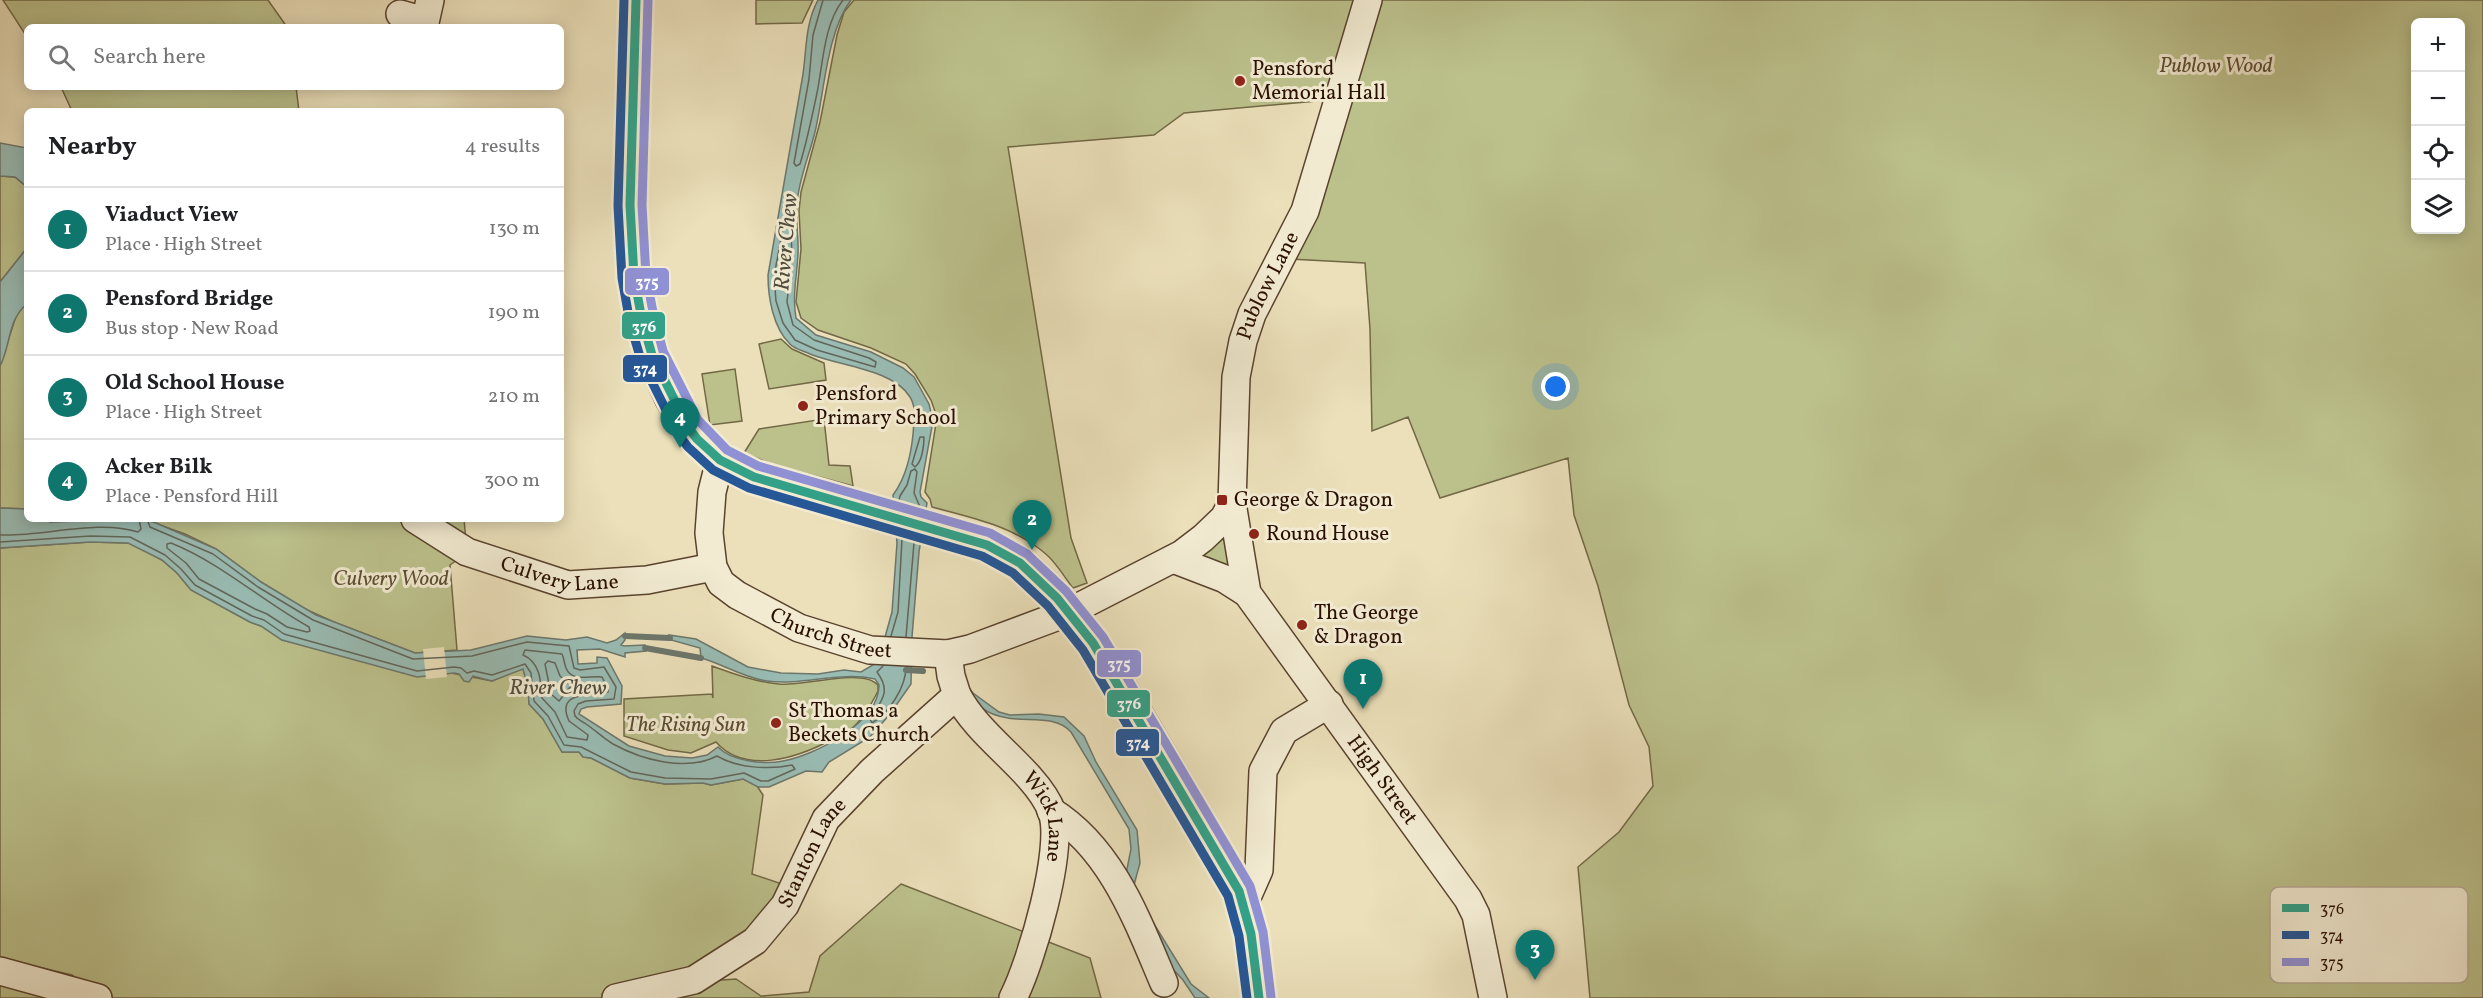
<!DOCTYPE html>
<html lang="en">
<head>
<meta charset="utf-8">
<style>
	:root { --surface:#fff; --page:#f2f2f2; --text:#202124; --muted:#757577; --line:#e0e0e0; --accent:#0f766e }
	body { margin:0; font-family:Vollkorn,serif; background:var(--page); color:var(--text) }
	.controls { position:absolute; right:18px; top:18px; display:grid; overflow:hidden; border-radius:9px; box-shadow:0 3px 15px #0003 }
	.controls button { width:54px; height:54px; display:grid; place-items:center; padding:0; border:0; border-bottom:2px solid var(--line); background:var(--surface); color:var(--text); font:30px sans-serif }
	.you { position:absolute; left:1556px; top:387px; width:21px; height:21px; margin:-15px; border:4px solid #fff; border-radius:50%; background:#1a73e8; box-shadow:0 0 0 9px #1a73e833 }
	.badge { display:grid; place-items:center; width:39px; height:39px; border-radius:50%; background:var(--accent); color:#fff; font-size:20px; font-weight:700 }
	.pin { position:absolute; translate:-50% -50px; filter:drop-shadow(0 2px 3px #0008) }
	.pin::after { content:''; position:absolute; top:32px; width:21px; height:18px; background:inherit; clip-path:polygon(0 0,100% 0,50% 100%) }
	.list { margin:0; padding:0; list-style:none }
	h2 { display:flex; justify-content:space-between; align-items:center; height:78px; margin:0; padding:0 24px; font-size:26px }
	h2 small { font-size:20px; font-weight:400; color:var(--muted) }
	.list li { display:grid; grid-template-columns:39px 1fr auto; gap:18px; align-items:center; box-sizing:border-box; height:84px; padding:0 24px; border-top:2px solid var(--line) }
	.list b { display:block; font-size:22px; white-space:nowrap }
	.list p { margin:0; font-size:20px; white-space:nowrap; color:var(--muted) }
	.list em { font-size:20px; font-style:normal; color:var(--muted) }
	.icon { flex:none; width:33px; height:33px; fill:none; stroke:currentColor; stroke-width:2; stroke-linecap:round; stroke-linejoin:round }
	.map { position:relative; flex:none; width:2483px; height:998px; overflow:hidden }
	.search { position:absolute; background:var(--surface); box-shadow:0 3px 15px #0003; left:24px; top:24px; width:540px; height:66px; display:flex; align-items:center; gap:15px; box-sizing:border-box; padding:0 21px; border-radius:9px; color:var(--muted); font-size:22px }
	.panel { position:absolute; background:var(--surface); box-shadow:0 3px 15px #0003; left:24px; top:108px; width:540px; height:414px; border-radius:9px }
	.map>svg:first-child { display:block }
</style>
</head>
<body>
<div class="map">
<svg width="2483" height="998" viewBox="0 0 2483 998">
	<rect width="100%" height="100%" fill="#ebe0ba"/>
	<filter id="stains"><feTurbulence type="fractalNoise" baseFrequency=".00333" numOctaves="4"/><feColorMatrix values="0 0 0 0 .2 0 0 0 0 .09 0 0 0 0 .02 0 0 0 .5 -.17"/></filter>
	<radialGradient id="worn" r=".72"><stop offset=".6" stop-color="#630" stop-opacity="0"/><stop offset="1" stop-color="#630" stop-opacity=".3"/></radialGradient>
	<path fill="#bcc18c" stroke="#726846" stroke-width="1.5" fill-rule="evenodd" d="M3,0H268L287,27H27V37Z
		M756,0H813L802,23L756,24Z
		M854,0H1357L1328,100L1184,113L1154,135L1008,147L1071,538L1087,583L1073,588C1065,578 1057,564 1047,555C1014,526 973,518 932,507L930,499L925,492L937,417L931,400L915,374L906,364L871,348L818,330L801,318L796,302L801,249L799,211L801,192L820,122L837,35L844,12Z
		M1379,0H2483V998H1590L1578,867L1619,832L1653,786L1649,747L1629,705L1598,586L1574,515L1568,458L1440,498L1408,417L1372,431L1370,329L1365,263L1290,259ZM2416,22H2460V230H2416Z
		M61,87H296L299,111H72Z
		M0,176L15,177L27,187V248L0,282Z
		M27,304V509L0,508V366L15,319L20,309Z
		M781,339L792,349L824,363L826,380L769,389L759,344Z
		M735,369L742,421L710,425L702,374Z
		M824,419L829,465L850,466L853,486L771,464L744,453L759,429Z
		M143,519H464L467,553L450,565L457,650L415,653L336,623L303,608L261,582L216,549L185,534Z
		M1225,537L1236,569L1201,557Z
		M90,542L128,543L135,545L162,560L177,573L191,590L250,622L261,626L282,640L492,681L523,668L528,687L529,704L543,719L562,752H579L583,757L591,758L630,778L665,784L703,783L711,785L743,779L755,783L763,795L752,874L785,885L781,902L693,979L601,998H108L92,991L72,975L0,958V548Z
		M712,666C734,674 756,682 779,684C802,687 862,667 878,685V691C872,703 862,720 851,729C846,733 837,736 831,740C797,758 745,775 716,742L691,753L668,750L624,736V699L712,694L713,698Z
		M901,884L1027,933L1004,998H626L694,982L736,979L761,996L809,992L820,956Z
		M1046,941L1090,958L1101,998H1027L1034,985Z
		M0,982L49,998H0Z"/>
	<path fill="#99bcb4" stroke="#6c776c" stroke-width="1.5" d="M818,0H851C827,31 824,94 815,132C809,156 799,179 797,203C795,220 799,237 798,254C797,276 792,296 796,318L816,335L871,352L903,368L914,377L929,404L933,421L920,492L921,497L927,503L919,552L912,637L911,684L890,714L870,737L829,762L822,772L806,771L769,787H758L743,779L711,785L703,783L665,784L630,778L591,758L583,757L579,752H562L543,719L529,704L528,687L523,669L492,681L473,676L469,682L464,681L459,674L454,673L417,677L282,640L261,626L250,622L191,590L177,573L162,560L128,543L90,542L0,548V508L27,509V519H143L156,523L216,549L261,582L316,615L415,653L471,650L527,636L566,640L587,637L607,643L616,640L625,633V640L621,645L624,646L645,645L646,651L625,653V657L600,649L577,650L578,664L597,663V657L607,658L622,686L621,704L587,707L581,709L579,714L629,746L665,756L692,758L707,755L718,747C731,761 764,765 783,761C815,755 879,723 879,685L875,679C839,671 803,686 767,681C744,678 723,664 701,658L700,648L671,640L669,635L696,639L748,667L781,673L818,674L844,670L861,672L878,662L892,612L897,543L893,495C908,475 913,445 914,420L916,419C915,412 914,403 910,397C893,369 839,366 810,354C804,351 794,349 790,344C773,328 768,297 768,275C779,210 791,145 802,80C807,53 804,26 818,0Z
		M0,143L27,148V187L15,177L0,176Z
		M27,248V304C7,320 11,346 0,366V282Z
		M964,682L973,693L999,712L1010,715L1039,714L1064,717L1084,736L1096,762L1137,830L1140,863L1134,885L1138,898L1191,984L1209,998H1195L1183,980L1168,964L1125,879L1131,849L1129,829L1071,732C1046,703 988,743 964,682Z"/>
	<path fill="#ebe0ba" d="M444,647L447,677L426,679L423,649Z"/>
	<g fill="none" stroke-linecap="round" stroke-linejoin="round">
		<path stroke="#61665a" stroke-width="1.5" d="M823,0L813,35L809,79L794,163L796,166L800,164C807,141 812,117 817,93C823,63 824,24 843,0
			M786,213L790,216L792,254L787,302L793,325L814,340L869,358L876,362L875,367L817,350L795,340L783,323L776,301L774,276Z
			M920,437H924C924,446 922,462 915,467L912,464Z
			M899,501L900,496L907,485L911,471L915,469L917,472L914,493L920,507
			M47,519L50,522L129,519
			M0,535C43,537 97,519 138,532L141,529L139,519
			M0,542L90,536L130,537L165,555L181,569L195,585L252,616L264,620L284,634L417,671L454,667L461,668L467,673L474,671L492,675L525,664L531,673L534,701L548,716L564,745L581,747L631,772L665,778L711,779L744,773L761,781H768L795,769L792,765C769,770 737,768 717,756C686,772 642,760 613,744C603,738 595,730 586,724C582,721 578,720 575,716L574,711L578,704L586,701L614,699L616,687L604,667L580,670L574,668L569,646L527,642L472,656L413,659L313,620L258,587L213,554L150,527L147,519
			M171,543C221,563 262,601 309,627L310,631L307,632L287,627L267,614L255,609L199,579L186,563L167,548V544Z
			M891,636L898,612L902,539
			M906,637L914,543
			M525,650L562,654C564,658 564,663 566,668C572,683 591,675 602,677L608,689V692C592,696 555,690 569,721L588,735L587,740L567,737L555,712L542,698C541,681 540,662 523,655Z
			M548,661L555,663L560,676L571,686L559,701L551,694L545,664Z
			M883,666L877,672C892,692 881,701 870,719L872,723C889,713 906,687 906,667"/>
		<path stroke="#6c776c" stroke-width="6" d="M625,636L670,638
			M645,648L701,658
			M906,670L923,671"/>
		<defs>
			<g id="minor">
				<path d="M400,14L425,21"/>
				<path d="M424,27L430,0"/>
				<path id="s1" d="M720,460L712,492L709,533L713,567L721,583L737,595L799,628L870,650L948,654L970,649L1069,612L1182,554L1203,538L1224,518L1232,503L1236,377L1243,341L1252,314L1305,211L1368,0"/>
				<path id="s2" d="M1232,503L1247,593L1468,899L1476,915L1493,998"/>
				<path id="s3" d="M415,519L467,552L568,585L647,580L713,567"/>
				<path d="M1173,559L1225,579L1247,593"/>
				<path id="s4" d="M957,695C974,727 1005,750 1029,777C1037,786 1048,801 1052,812C1065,848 1031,963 1013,998"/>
				<path d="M1051,811C1112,849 1137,920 1164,983"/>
				<path d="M1244,904L1259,870L1263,771L1284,731L1329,704"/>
				<path d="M0,971L98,998"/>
				<path id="s5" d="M616,998L694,980L755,941L785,905L826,819L872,771L957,695L951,676L948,654"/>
			</g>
			<path id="highway" d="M636,0L630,205L634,277L642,320L652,355L671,396L688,427L697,439L720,460L754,477L987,545L1020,563L1057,598L1093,643L1138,718L1239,891L1251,934L1259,998"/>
		</defs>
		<use href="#minor" stroke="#5a432e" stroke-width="30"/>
		<use href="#highway" stroke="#290f00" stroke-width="36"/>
		<use href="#minor" stroke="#f2ebd2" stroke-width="27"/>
		<use href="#highway" stroke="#e6c07d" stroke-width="33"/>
		<defs>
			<path id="bus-1" d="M636,0L630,205L634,277L642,320L652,355L688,427L697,439L720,460L754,477L987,545L1020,563L1057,598L1093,643L1239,891L1251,934L1259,998"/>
			<path id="bus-2" d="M624,0L618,206L622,278L630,323L641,360L678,434L688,447L713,470L749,488L982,556L1013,573L1048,606L1083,650L1228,896L1239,936L1247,998"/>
			<path id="bus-3" d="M648,0L642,205L646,276L654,317L663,351L698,420L727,450L758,466L990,533L1027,554L1066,591L1103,637L1250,886L1263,932L1271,997"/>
		</defs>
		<use href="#bus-1" stroke="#f2ebd2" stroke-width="14"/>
		<use href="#bus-2" stroke="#f2ebd2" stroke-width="14"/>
		<use href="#bus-3" stroke="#f2ebd2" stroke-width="14"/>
		<use href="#bus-1" stroke="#33a188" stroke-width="9"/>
		<use href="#bus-2" stroke="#265797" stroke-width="9"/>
		<use href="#bus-3" stroke="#9091d4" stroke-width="9"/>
	</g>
	<g fill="#8f2418" stroke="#f2ebd2" stroke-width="2">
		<circle cx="1240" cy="81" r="6"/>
		<circle cx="803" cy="406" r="6"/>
		<rect x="1216" y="494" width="12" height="12" rx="3"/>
		<circle cx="1254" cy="534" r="6"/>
		<circle cx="1302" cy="625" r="6"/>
		<circle cx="776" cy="723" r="6"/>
	</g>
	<g text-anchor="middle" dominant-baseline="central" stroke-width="6" stroke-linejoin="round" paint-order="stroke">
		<g font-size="21" font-style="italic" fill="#5c4d31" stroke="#f2ebd2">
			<text x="2216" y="66">Publow Wood</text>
			<text x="391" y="579">Culvery Wood</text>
			<text x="686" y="725">The Rising Sun</text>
		</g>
		<g font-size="21" fill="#290f00" stroke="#f2ebd2" text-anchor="start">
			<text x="1252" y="69">Pensford<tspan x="1252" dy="24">Memorial Hall</tspan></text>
			<text x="815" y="394">Pensford<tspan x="815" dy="24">Primary School</tspan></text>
			<text x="1234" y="500">George &amp; Dragon</text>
			<text x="1266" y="534">Round House</text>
			<text x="1314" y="613">The George<tspan x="1314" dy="24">&amp; Dragon</tspan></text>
			<text x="788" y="711">St Thomas a<tspan x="788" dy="24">Beckets Church</tspan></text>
		</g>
		<g font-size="21" fill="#290f00" stroke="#f2ebd2">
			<text stroke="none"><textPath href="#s1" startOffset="920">Publow Lane</textPath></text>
			<text stroke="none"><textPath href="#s3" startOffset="158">Culvery Lane</textPath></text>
			<text stroke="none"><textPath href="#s1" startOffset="249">Church Street</textPath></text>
			<text stroke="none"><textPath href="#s2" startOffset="322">High Street</textPath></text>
			<text stroke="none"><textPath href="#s4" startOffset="154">Wick Lane</textPath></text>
			<text stroke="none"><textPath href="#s5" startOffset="258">Stanton Lane</textPath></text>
		</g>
		<g font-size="22" font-style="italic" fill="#504c3f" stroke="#f2ebd2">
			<text transform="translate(787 242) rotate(-85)">River Chew</text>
			<text x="558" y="688">River Chew</text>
		</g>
	</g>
	<rect x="2270" y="887" width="198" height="96" rx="9" fill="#f2ebd2" stroke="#b6a993" stroke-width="1.5"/>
	<rect x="2282" y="904" width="27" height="8" fill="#33a188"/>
	<rect x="2282" y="931" width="27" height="8" fill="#265797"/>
	<rect x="2282" y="958" width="27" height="8" fill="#9091d4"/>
	<g font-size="16" fill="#290f00">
		<text x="2320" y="914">376</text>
		<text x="2320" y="941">374</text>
		<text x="2320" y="968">375</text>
	</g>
	<g stroke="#f2ebd2" stroke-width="2">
		<rect x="624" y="267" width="46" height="29" rx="6" fill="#9091d4"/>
		<rect x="621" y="311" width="45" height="29" rx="6" fill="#33a188"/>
		<rect x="622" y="354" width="46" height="29" rx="6" fill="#265797"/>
		<rect x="1096" y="649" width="46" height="29" rx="6" fill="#9091d4"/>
		<rect x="1106" y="689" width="45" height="29" rx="6" fill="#33a188"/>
		<rect x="1115" y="728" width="45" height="29" rx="6" fill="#265797"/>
	</g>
	<g font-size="16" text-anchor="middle" font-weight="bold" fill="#fff">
		<text x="647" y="287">375</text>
		<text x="644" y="332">376</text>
		<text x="645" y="374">374</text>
		<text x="1119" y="669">375</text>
		<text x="1129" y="709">376</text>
		<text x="1138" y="748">374</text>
	</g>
	<rect width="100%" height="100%" filter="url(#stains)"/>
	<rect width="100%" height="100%" fill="url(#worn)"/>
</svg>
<div class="controls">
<button>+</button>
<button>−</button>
<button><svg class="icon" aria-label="locate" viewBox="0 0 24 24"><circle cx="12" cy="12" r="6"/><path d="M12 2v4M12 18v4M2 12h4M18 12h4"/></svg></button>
<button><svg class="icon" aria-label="layers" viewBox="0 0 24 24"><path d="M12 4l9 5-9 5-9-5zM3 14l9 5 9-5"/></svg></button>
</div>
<div class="you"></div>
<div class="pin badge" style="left:1363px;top:709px">1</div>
<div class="pin badge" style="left:1032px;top:550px">2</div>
<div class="pin badge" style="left:1535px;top:980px">3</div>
<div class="pin badge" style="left:680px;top:448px">4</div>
<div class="search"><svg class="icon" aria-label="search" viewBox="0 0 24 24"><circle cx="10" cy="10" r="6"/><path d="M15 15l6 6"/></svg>Search here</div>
<section class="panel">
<h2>Nearby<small>4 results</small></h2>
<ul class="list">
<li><span class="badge">1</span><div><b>Viaduct View</b><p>Place · High Street</p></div><em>130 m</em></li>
<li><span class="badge">2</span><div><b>Pensford Bridge</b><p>Bus stop · New Road</p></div><em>190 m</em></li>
<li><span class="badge">3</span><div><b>Old School House</b><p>Place · High Street</p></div><em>210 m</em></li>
<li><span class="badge">4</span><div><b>Acker Bilk</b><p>Place · Pensford Hill</p></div><em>300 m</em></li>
</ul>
</section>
</div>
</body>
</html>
